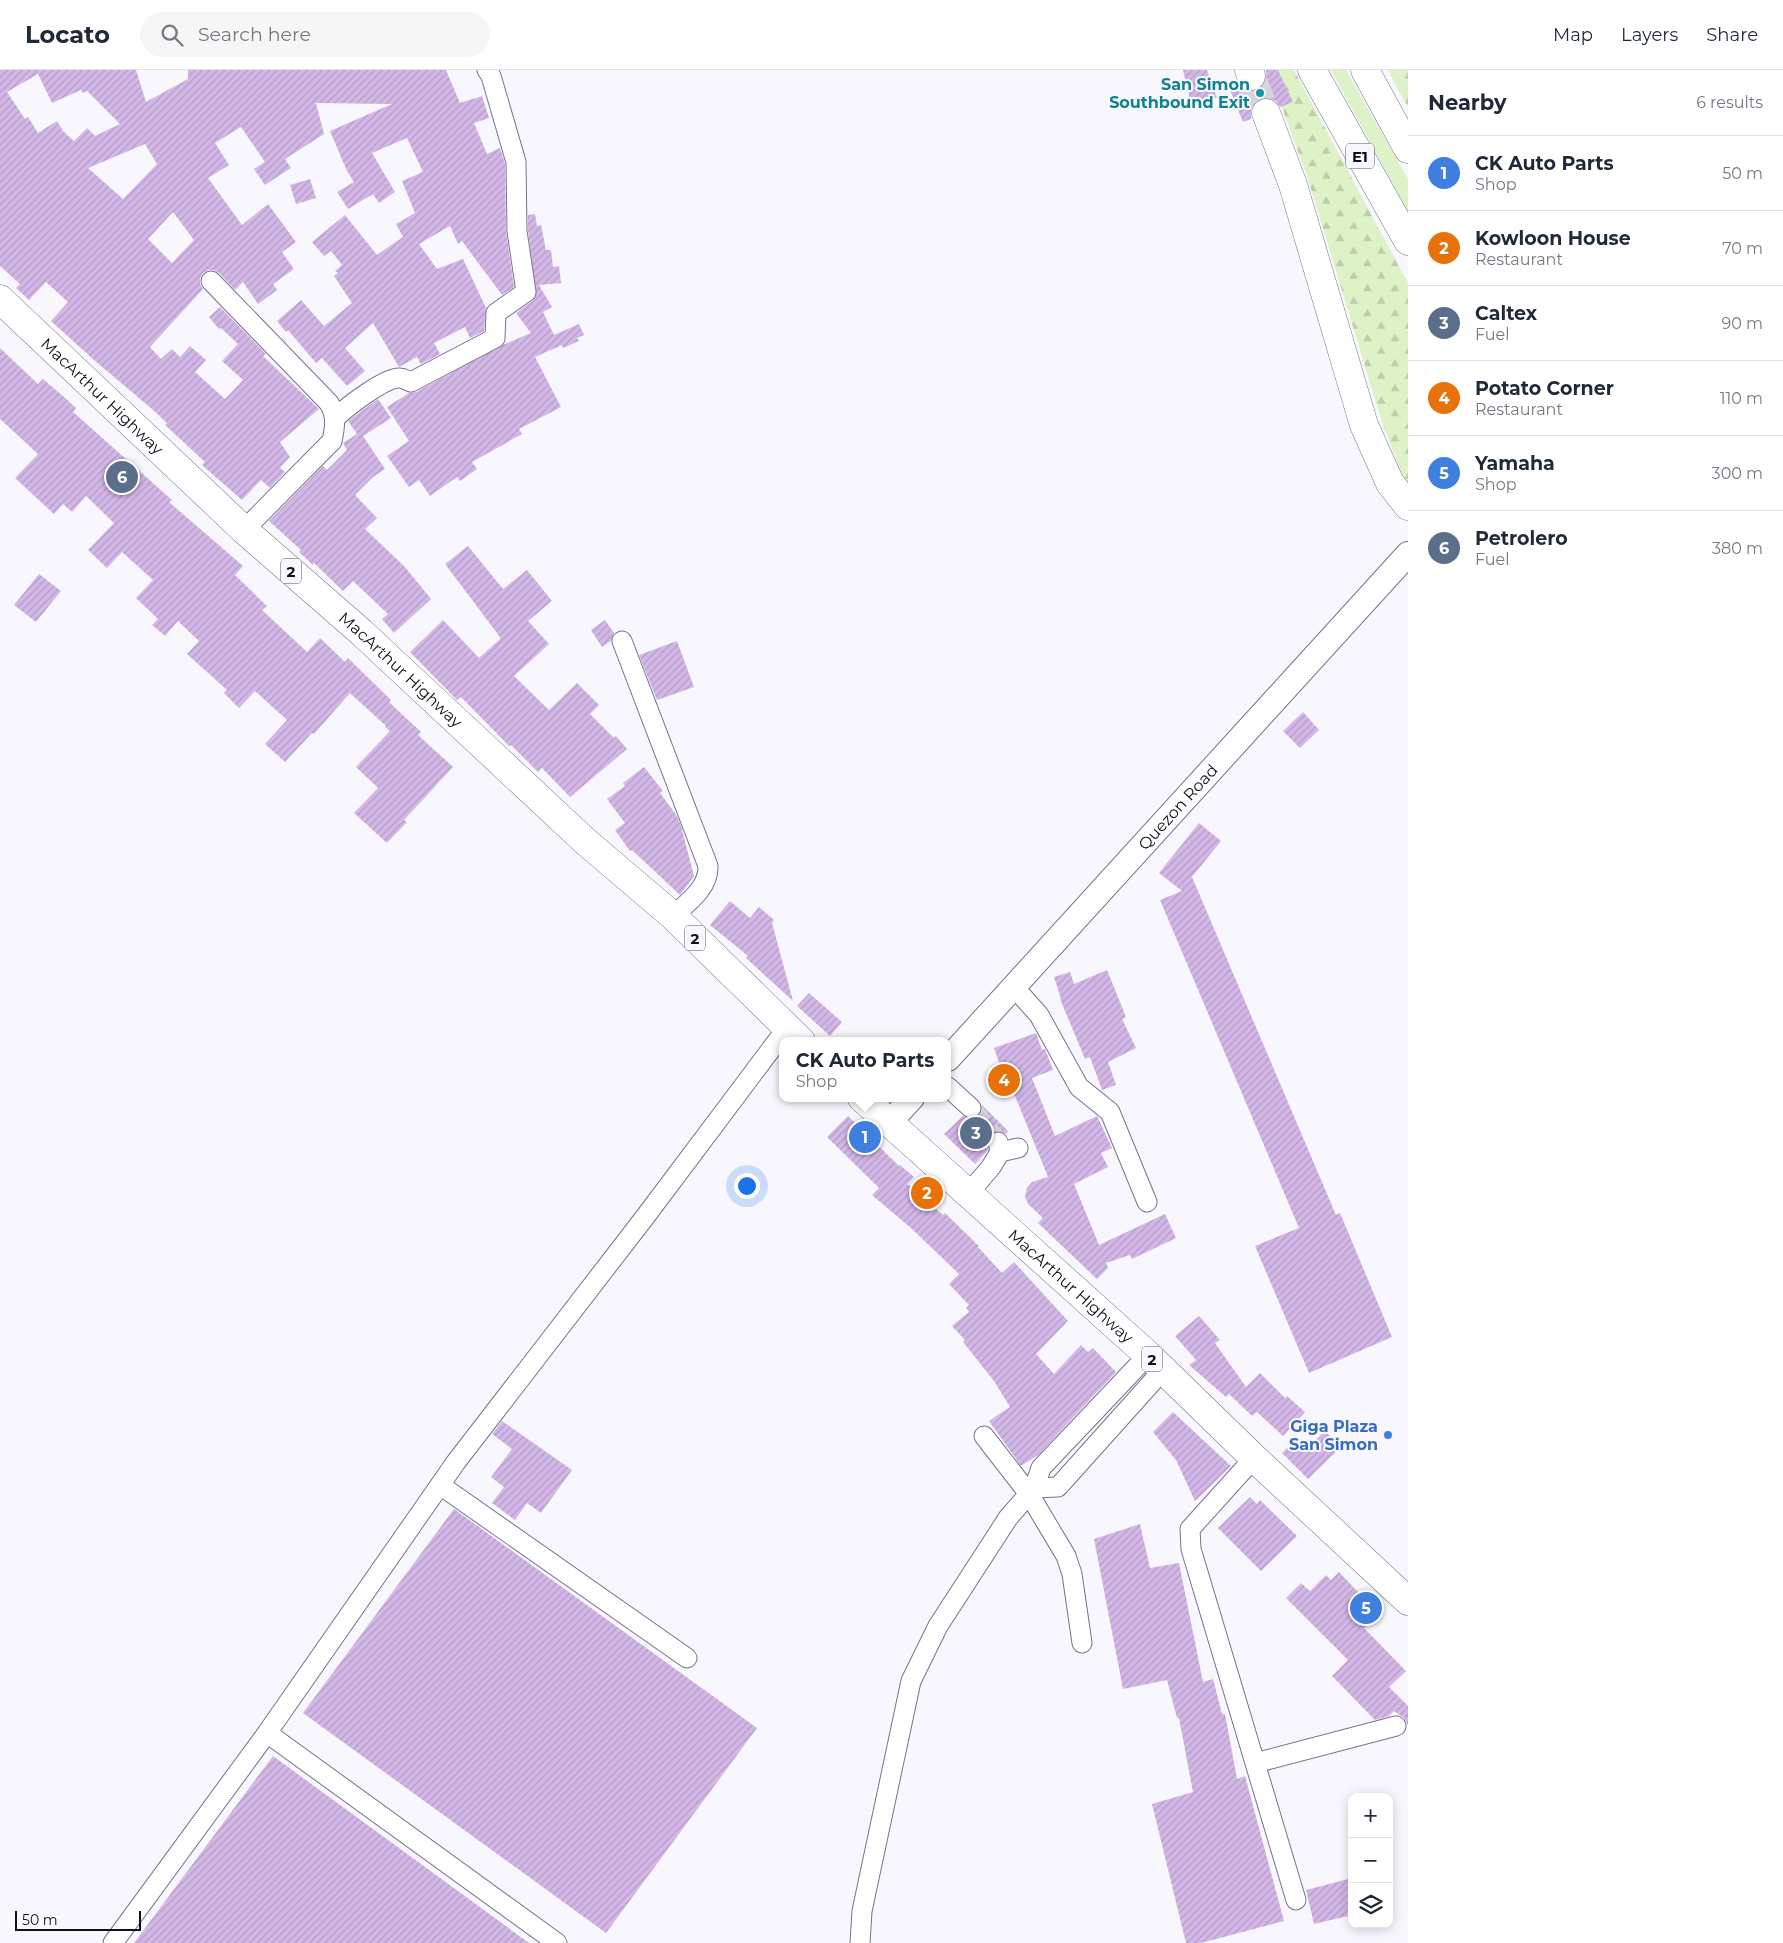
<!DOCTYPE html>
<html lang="en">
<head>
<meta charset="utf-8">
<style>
	:root { --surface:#fff; --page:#f6f6f7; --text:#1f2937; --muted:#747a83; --line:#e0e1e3; --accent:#db2777 }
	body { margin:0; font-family:Montserrat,sans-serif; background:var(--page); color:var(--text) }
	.controls { position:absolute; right:15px; bottom:15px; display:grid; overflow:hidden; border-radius:10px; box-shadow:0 2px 12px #0003 }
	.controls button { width:45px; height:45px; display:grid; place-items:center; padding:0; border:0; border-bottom:1px solid var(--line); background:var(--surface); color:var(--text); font:25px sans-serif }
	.scale { position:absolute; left:15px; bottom:12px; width:126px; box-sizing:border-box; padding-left:5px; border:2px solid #120f1a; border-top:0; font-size:14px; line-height:18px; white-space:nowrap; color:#120f1a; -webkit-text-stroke:4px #f8f7fd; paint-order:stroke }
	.you { position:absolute; left:746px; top:1115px; width:18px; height:18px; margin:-12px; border:4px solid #fff; border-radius:50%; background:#1a73e8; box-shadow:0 0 0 8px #1a73e833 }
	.badge { display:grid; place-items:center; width:32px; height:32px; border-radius:50%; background:var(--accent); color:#fff; font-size:16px; font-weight:700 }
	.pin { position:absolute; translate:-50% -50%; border:2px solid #fff; box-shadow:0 1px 5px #0006 }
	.popup { position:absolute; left:779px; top:967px; width:172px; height:65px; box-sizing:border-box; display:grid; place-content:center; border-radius:10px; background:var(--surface); filter:drop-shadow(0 1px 4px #0005); font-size:16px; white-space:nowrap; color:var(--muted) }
	.popup b { font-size:19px; color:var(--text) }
	.popup::after { content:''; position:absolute; left:50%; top:100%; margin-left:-10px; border:10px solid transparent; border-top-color:var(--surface) }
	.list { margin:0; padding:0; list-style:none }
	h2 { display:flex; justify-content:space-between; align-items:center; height:65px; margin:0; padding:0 20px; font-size:21px }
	h2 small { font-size:16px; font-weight:400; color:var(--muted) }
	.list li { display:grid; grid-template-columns:32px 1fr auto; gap:15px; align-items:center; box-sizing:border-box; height:75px; padding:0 20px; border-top:1px solid var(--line) }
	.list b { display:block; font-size:19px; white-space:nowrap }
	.list p { margin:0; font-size:16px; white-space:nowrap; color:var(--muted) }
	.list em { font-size:16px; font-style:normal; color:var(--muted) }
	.icon { flex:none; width:28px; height:28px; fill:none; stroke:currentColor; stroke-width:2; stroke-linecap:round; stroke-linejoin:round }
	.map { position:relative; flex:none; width:1408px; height:1873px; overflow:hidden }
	header { display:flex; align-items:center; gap:30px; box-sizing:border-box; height:70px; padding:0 25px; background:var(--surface); border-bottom:1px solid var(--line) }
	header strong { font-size:24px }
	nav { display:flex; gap:28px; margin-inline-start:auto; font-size:18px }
	.search { width:350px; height:45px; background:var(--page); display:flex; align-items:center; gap:12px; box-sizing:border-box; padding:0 18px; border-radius:28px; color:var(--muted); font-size:19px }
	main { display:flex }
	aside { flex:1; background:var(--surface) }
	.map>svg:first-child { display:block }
</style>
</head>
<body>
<header>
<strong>Locato</strong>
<div class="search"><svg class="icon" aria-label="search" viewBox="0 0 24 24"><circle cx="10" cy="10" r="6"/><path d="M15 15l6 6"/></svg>Search here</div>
<nav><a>Map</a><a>Layers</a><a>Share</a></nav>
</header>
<main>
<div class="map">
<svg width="1408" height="1873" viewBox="0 0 1408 1873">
	<defs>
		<pattern id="forest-firs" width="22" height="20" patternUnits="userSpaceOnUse" patternTransform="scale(1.25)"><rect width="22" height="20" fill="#def2c8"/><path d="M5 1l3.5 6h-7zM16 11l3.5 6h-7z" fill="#bdceab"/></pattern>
		<pattern id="building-hatch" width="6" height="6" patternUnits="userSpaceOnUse" patternTransform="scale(1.25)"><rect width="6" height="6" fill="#d3b7e7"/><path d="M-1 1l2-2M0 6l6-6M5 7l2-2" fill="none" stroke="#b49cc6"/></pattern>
	</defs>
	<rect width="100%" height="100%" fill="#f8f7fd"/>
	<path fill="#def2c8" d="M1331,0H1346L1408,109V142Z"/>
	<path fill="url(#forest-firs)" d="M1268,0H1294L1408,213V420L1381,349L1307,106Z
		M1388,0H1408V38Z"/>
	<path fill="url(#building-hatch)" fill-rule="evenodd" d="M0,0H136L146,32L188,9V0H446L460,33L482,26L489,48L474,53L487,84L500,78L505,94L506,161L514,217L502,225L462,171L458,174L450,156L419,174L437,199L463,189L486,238L484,261L470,268L465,257L434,273L440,284L421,294L417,287L399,297L373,253L345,278L365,301L347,316L322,288L316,293L288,260L286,262L277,251L301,230L324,256L352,233L334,206L338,203L335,201L342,195L331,181L324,186L312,172L345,145L377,185L403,167L396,154L415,143L402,111L423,102L407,68L372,83L395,122L379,133L373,124L348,139L337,122L354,112L347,101L330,61L392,34L316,33L324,64L285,89L291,98L265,115L254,99L265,92L241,57L215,73L229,95L208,108L242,155L268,134L296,172L282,182L294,199L273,214L277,220L258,234L243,212L235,220L219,203L214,200H208L203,203L200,208V214L203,219L150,277L161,289L172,279L180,287L190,276L206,290L195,302L225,329L243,310L222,291L238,274L221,258L219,259L209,247L220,237L266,284L263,286L319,339L280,372L290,387L280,398L285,402L270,418L261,410L242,430L202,395L205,392L165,355L167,353L152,339L94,290L51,251L68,232L46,212L29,230L16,218L20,214L0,196ZM38,4L52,33L81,20L83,23L87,21L120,54L95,66L87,58L74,71L63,61L57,51L38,63L28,47L25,49L7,22ZM145,74L157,94L123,129L88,98ZM173,142L194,170L172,193L148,169Z
		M1183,0H1207L1217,28L1191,33Z
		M1266,0H1278L1293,32L1280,37L1276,31L1269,28L1260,29L1254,33L1251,40V49L1243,52L1228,15L1236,12L1240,17L1247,21H1256L1262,17L1266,10Z
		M310,109L316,128L296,134L290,115Z
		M535,144L537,156L541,155L546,180H551L553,197L559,196L561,213L539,215L552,237L543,242L554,265L579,254L584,265L577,268L579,271L563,278L562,275L535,287L561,337L519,359L522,364L472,392L477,399L460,411L457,407L430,426L419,410L409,417L387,386L409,371L387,337L409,323L416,322L503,275L531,263L516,243L532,231L536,226L528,160V145Z
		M0,278L38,314L43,309L64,327L76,338L73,342L172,430L169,432L243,496L235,505L267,536L262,540L307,582L320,568L345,592L348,588L391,630L389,632L421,662L418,665L453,697L404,750L407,752L387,773L354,743L378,718L356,697L390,661L385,657L386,656L350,623L314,664L312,663L285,692L265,674L287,650L255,621L239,638L224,623L227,620L187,584L199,571L178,551L165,566L152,555L158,549L136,528L153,510L122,482L107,498L88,480L114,453L86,426L72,442L63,434L54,444L15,408L38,384L0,349Z
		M378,329L391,348L363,366L385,399L373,407L355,425L377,448L365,459L405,497L431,529L394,563L382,549L388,544L353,511L343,521L314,493L313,495L299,482L301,480L269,451L323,396L327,400L347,380L343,373L357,364L348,351Z
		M468,476L503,519L527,500L552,531L528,551L549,574L514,606L549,640L577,613L599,635L590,644L614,668L616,666L627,679L570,727L542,698L538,702L511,675L509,676L461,627L457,630L410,582L443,550L479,588L500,569V567L445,494Z
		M39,504L61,521L36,552L14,535Z
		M605,550L614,563L611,571L602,577L591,560Z
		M677,571L694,617L657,630L639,585Z
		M1303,642L1319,660L1300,678L1283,661Z
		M644,697L663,721L660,723L677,746L681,756L694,806L680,825L632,780L630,781L615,760L625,753L607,729L625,716L623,713Z
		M1199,753L1221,771L1192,807L1336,1145L1340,1143L1392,1267L1309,1303L1255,1176L1299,1158L1160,830L1182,821L1159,803Z
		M730,831L750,848L759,837L774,850L772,853L793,931L746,888L748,886L710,855Z
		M1107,900L1126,947L1122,949L1136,978L1108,992L1116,1015L1102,1020L1090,987L1085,989L1060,929H1061L1054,907L1070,902L1074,914Z
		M809,923L842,952L830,966L797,936Z
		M1036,963L1042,980L1045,979L1053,1000L1032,1008L1055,1066L1097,1046L1112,1078L1101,1083L1108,1097L1074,1114L1099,1175L1165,1144L1176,1168L1132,1189L1130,1185L1106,1193L1108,1198L1097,1209L1038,1153L1043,1148L1028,1134L1025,1126L1027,1118L1032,1112L1048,1107L1009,1011L1006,1012L994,978Z
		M982,1035L1008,1061L1006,1064L996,1061L990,1064L987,1069L988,1080L975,1094L944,1064L963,1046L969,1049L979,1046L982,1041Z
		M848,1046L899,1096L900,1095L914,1107L907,1114L943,1145L945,1143L979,1176L978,1177L1002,1203L1014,1192L1068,1251L1036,1284L1054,1304L1081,1275L1088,1282L1093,1278L1116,1302L1038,1385L1021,1396L989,1351L1010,1337L994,1311L963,1272L965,1270L952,1256L969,1242L966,1238L969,1235L949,1214L959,1204L912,1159L872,1125L879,1118L827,1067Z
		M1199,1246L1220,1270L1215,1273L1246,1317L1260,1303L1285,1328L1287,1326L1305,1342L1283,1366L1257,1342L1252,1346L1229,1324L1226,1327L1189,1295L1196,1290L1175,1266Z
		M1173,1342L1231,1396L1195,1431L1176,1390L1153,1362Z
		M502,1351L572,1400L541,1443L527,1433L515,1450L492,1433L504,1417L491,1407L512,1379L492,1364Z
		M1325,1361L1341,1377L1308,1409L1282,1383L1298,1367L1308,1377Z
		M1250,1427L1257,1434L1260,1430L1297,1466L1261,1501L1218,1458Z
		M454,1439L757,1658L606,1863L303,1643Z
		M1140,1454L1150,1498L1179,1493L1203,1612L1213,1609L1222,1644H1225L1237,1709L1245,1706L1284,1851L1201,1873H1186L1152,1734L1193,1722L1179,1648H1177L1167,1610L1123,1619L1094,1469Z
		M1339,1502L1379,1544L1364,1558L1406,1601L1389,1617L1408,1636V1655L1404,1648L1394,1641L1389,1646L1375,1650L1332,1606L1348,1590L1286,1528L1301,1513L1310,1521L1326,1505L1331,1510Z
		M273,1686L529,1873H134Z
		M1352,1808V1845L1314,1854L1306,1820Z"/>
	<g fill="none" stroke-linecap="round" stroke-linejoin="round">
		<path stroke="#d6d4db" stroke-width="19" stroke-dasharray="19 9" stroke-linecap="butt" d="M971,1038L998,1072"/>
		<path stroke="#d6d4db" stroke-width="28" stroke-dasharray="28 14" stroke-linecap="butt" d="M1251,6L1266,43"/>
		<defs>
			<path id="minor" d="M211,211L329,333C337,346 335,357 332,371L244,460
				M335,348C347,337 385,307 400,308C403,308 408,311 411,312L495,268L496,243L526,222L517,161L516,92L491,6L487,0
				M622,571L708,796C709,818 687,833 673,846
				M1014,917L1039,945L1079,1017L1110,1042L1147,1132
				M948,1017L971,1038
				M1000,1082L1018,1078
				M968,1124L991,1097L1000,1082L998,1072
				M984,1366L1029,1424L1066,1486L1072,1504L1082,1573
				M1254,1388L1190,1459L1191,1479L1296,1830
				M440,1415L687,1588
				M1034,1418L1058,1417L1163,1300
				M267,1663L557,1873
				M1255,1693L1396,1656
				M113,1873L267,1663L456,1392L645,1147L787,958
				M860,1873L862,1841L911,1611L938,1556L1008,1448L1034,1418L1041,1398L1148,1285"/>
			<g id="major">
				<path id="s1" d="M948,989L1408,484"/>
				<path d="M889,1053L912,1028"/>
			</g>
			<g id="highway">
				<path d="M1249,0L1251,6"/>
				<path d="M1312,0L1408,171"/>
				<path d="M1365,0L1408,79"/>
				<path d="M1266,43L1293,115L1364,355L1390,413L1408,436"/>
				<path id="s2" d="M0,229L244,460L361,562L585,771L673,846L801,971"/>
				<path id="s3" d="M862,1028L1148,1285L1254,1388L1408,1531"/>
			</g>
		</defs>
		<use href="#minor" stroke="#79718e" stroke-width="21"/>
		<use href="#major" stroke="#79718e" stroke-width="26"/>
		<use href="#highway" stroke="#79718e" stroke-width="29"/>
		<use href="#minor" stroke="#fff" stroke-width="19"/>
		<use href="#major" stroke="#fff" stroke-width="24"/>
		<use href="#highway" stroke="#fff" stroke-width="28"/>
	</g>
	<circle fill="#0f9aa8" stroke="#f8f7fd" stroke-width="2" cx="1260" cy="23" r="5"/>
	<circle fill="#3f7fe0" stroke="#f8f7fd" stroke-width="2" cx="1388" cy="1365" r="5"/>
	<g text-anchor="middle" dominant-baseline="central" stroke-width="4" stroke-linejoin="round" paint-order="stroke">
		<g fill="#f8f7fd" stroke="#57555e" stroke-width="1">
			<rect x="1346" y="73.5" width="28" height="25" rx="4"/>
			<rect x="281" y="488.5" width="20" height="25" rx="4"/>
			<rect x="685" y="855.5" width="20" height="25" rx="4"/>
			<rect x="1142" y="1276.5" width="20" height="25" rx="4"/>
		</g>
		<g font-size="15" font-weight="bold" fill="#120f1a">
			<text x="1360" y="86">E1</text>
			<text x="291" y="501">2</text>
			<text x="695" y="868">2</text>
			<text x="1152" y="1289">2</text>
		</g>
		<g font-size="16" font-weight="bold" fill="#0d838f" stroke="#f8f7fd" text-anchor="end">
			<text x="1250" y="14">San Simon<tspan x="1250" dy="18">Southbound Exit</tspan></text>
		</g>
		<g font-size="16" fill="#120f1a" stroke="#f8f7fd">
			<text stroke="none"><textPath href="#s2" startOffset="141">MacArthur Highway</textPath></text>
			<text stroke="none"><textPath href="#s2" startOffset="546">MacArthur Highway</textPath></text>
			<text stroke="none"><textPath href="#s1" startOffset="341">Quezon Road</textPath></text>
			<text stroke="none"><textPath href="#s3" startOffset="281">MacArthur Highway</textPath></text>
		</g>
		<g font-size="16" font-weight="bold" fill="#366cbe" stroke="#f8f7fd" text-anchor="end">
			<text x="1378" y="1356">Giga Plaza<tspan x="1378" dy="18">San Simon</tspan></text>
		</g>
	</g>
</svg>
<div class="controls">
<button>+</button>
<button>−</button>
<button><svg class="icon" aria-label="layers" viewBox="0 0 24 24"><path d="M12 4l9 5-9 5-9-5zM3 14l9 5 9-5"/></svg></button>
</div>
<div class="scale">50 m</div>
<div class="you"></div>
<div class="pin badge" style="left:865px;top:1067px;background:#3f7fe0">1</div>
<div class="popup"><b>CK Auto Parts</b>Shop</div>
<div class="pin badge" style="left:927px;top:1123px;background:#e8710a">2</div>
<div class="pin badge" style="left:976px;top:1063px;background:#5c6f8a">3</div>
<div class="pin badge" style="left:1004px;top:1010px;background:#e8710a">4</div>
<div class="pin badge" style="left:1366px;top:1538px;background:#3f7fe0">5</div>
<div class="pin badge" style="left:122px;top:407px;background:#5c6f8a">6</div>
</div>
<aside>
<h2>Nearby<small>6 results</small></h2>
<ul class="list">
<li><span class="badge" style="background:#3f7fe0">1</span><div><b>CK Auto Parts</b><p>Shop</p></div><em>50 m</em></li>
<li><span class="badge" style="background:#e8710a">2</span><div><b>Kowloon House</b><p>Restaurant</p></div><em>70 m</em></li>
<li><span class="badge" style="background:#5c6f8a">3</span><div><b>Caltex</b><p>Fuel</p></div><em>90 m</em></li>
<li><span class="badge" style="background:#e8710a">4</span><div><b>Potato Corner</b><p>Restaurant</p></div><em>110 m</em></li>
<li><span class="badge" style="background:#3f7fe0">5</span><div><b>Yamaha</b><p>Shop</p></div><em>300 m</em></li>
<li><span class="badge" style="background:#5c6f8a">6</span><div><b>Petrolero</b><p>Fuel</p></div><em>380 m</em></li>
</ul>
</aside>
</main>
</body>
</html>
